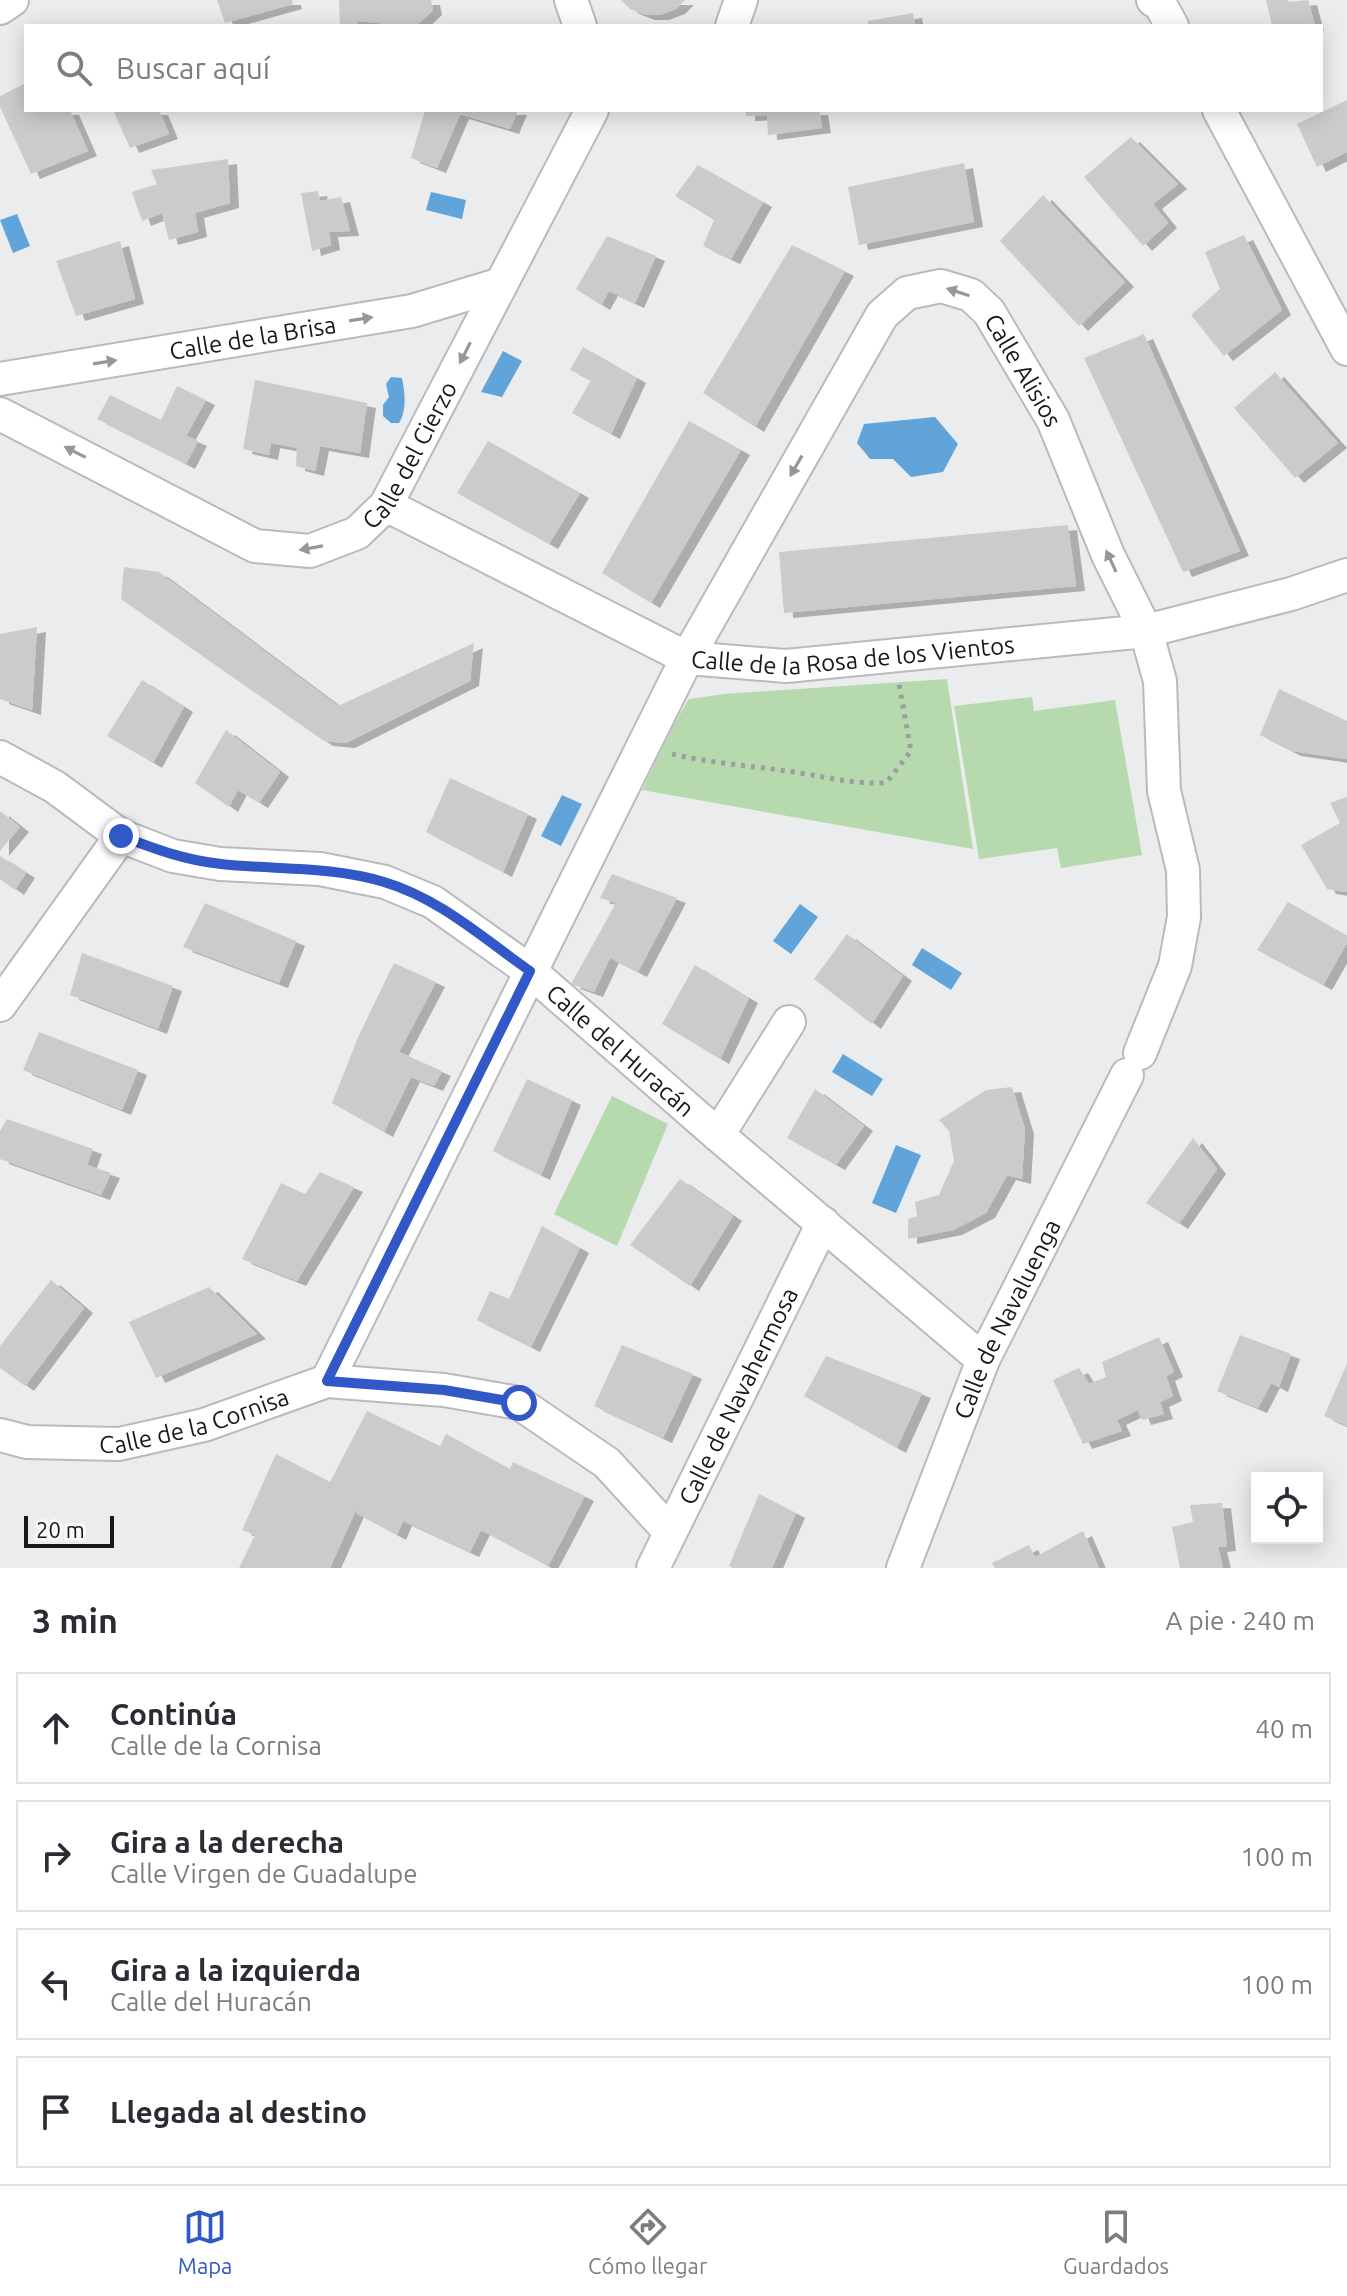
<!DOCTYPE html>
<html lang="es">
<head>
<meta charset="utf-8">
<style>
	:root { --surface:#fff; --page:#f2f2f3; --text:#2b2b33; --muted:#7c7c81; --line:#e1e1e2; --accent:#3258c8 }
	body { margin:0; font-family:Ubuntu,sans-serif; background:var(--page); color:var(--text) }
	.controls { position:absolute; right:24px; bottom:24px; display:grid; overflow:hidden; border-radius:0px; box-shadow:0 4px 20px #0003 }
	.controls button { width:72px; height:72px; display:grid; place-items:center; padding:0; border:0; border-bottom:2px solid var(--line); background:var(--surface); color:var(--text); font:40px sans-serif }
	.scale { position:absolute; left:24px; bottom:20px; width:90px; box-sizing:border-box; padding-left:8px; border:4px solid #181819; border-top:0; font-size:22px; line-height:28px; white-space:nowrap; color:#181819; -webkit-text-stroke:6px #f8f9fb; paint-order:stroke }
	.stop { position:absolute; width:24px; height:24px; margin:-18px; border:6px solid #3258c8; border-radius:50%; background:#fff }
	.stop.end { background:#3258c8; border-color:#fff; box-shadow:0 2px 8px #0008 }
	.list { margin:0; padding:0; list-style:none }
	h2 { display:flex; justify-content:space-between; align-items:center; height:104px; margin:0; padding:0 32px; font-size:34px }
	h2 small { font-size:26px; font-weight:400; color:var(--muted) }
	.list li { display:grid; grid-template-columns:52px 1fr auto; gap:24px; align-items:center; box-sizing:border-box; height:112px; margin:0 16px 16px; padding:0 16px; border:2px solid var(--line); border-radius:0px }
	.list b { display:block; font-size:30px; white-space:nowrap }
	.list p { margin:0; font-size:26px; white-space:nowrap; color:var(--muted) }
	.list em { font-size:26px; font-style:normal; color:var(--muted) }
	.icon { flex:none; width:44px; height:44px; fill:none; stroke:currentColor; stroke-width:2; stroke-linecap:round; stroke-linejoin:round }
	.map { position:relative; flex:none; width:1347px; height:1568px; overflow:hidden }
	.search { position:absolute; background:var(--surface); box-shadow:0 4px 20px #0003; left:24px; right:24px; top:24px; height:88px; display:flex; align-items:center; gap:20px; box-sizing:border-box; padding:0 28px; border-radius:0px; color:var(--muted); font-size:30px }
	.sheet { height:616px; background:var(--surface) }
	nav { display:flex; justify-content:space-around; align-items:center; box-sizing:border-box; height:112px; border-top:2px solid var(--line); background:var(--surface); font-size:22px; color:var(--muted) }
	nav a { display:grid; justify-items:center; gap:4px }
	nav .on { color:var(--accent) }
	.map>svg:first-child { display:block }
</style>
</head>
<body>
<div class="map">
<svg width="1347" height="1568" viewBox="0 0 1347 1568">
	<defs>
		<filter id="shadow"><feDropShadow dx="9" dy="5" stdDeviation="0" flood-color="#0004"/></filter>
	</defs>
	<rect width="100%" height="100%" fill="#ebecee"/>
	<path fill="#b7d9ae" d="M947,679L973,849L642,790L675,722L689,699L724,694Z
		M1032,697L1034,711L1115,700L1142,855L1061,868L1057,848L979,859L954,706Z
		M612,1096L668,1124L617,1246L554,1214Z"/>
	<path fill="#60a4da" d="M431,192L466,200L462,219L426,210Z
		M17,214L30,246L13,253L0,220Z
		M503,351L522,361L502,397L481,392Z
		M391,377L402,378C405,393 407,410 399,423H391L383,416V405L389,397L386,384Z
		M935,417L958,444L943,472L911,477L893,459H870L857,443L864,424Z
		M562,795L582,804L561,846L541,836Z
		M800,904L818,917L791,954L773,941Z
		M922,948L962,973L951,990L912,965Z
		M843,1054L883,1079L872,1096L832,1072Z
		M896,1145L921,1155L896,1213L872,1203Z"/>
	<path fill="#cacbcd" filter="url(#shadow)" d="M217,0H292L293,4L225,23Z
		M339,0H431L433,10L416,26H383L379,23L358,21V26H340Z
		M621,0H685L676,9L660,15H646L630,9Z
		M1266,0H1288L1289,2L1308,0L1315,26H1272Z
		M913,13L915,26H868V21Z
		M26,83V110H70L88,151L31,174L0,107V96Z
		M1347,100V152L1317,167L1297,124Z
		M113,110H159L169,134L130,148Z
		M425,110H518L510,129L460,114L437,168L411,158Z
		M746,110H819L822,128L768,135L767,115L746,116Z
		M1131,137L1178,184L1153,204L1168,223L1143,246L1084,177Z
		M228,159L230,203L195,213L198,232L169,240L162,213L142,221L132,192L157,184L151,170Z
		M964,163L974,222L859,245L848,187Z
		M698,165L763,202L731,259L703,246L714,220L675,196Z
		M318,191L320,201L341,197L350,231L329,232L331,245L312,251L301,193Z
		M1043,195L1125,282L1079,326L1000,241Z
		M1244,235L1282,310L1224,356L1191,315L1220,289L1205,252Z
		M607,236L656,256L635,303L609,291L601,305L576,289Z
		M120,241L135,299L76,316L56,261Z
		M792,245L845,271L755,427L703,393Z
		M1144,334L1240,551L1183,572L1084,358Z
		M583,347L637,378L611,434L572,413L591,380L570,370Z
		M1275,372L1338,443L1295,478L1234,408Z
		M255,380L367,403L360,453L320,446L315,471L296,466L297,448L271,443L269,455L243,449Z
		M177,386L206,400L186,436L198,441L186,464L97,419L110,395L161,420Z
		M689,421L741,450L651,603L602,573Z
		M488,441L580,493L549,544L457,493Z
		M1068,525L1076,586L784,613L779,552Z
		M124,567L159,572L338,706L474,643L470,681L346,743L324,741L121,599Z
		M37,627L32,710L0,699V634Z
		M142,680L184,707L153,763L107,736Z
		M1279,689L1347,721V759L1292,751L1260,735Z
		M226,730L280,772L259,803L238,790L229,807L195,783Z
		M450,778L528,814L503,872L426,832Z
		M1347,797V892L1327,889L1301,845L1340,823L1330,803Z
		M0,811L20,827L0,851Z
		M0,856L26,873L15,890L0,879Z
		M612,874L677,898L638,972L610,958L594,992L571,984L616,903L600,898Z
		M1288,902L1347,936V943L1323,985L1257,950Z
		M205,903L296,941L279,983L183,947Z
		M847,934L903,976L872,1024L814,979Z
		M82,953L173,986L158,1029L70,995Z
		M394,963L436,982L399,1052L442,1071L434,1086L411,1077L384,1132L332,1103L359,1035Z
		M695,965L749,998L720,1059L662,1024Z
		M39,1032L138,1070L122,1110L23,1070Z
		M527,1079L572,1100L541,1175L493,1151Z
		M1012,1087L1025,1129L1022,1179L1007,1175L986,1213L953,1230L908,1239V1219L917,1216L915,1202L939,1195L954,1161L949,1131L939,1120L986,1090Z
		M815,1089L864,1126L836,1165L787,1138Z
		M7,1119L93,1149L87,1165L111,1173L101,1195L0,1159V1131Z
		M1193,1138L1217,1169L1179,1224L1146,1203Z
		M320,1172L354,1187L297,1281L242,1259L281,1183L305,1194Z
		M680,1179L733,1216L690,1286L630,1245Z
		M542,1226L580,1248L531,1347L477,1320L490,1291L509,1299Z
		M51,1280L84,1308L25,1386L0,1368V1346Z
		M209,1287L257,1334L156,1378L129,1322Z
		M1240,1335L1291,1354L1279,1387L1271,1383L1258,1408L1217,1391Z
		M1159,1337L1174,1372L1166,1376L1173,1396L1160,1402L1164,1414L1142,1420L1138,1410L1117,1420L1122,1431L1083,1444L1053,1380L1079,1368L1089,1384L1106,1377L1102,1362Z
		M622,1345L693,1374L663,1438L594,1406Z
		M826,1356L922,1393L897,1448L804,1396Z
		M1347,1364V1426L1324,1416Z
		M367,1411L440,1446L446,1434L510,1469L513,1462L585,1496L548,1566L481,1530L470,1552L403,1521L397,1535L356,1513L359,1503L330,1568H239L255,1535L242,1530L276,1454L330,1482Z
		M759,1494L796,1513L772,1568H733L729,1566Z
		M1222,1503L1227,1546L1218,1547L1223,1568H1180L1172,1527L1193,1522L1190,1505Z
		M1083,1531L1099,1568H995L992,1563L1029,1545L1035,1557Z"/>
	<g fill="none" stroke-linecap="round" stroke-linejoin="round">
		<defs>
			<g id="street">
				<path d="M571,0L580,26"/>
				<path d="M1153,0L1160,4L1172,26"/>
				<path d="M0,8L12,0"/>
				<path d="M732,26L741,0"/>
				<path d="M1219,110L1347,349"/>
				<path id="s1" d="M0,379L412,311L501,284"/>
				<path id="s2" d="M0,414L255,546L310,551L357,533L386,505L592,110"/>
				<path id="s3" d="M386,505L687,658L786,666L1146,631L1291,594L1347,575"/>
				<path id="s4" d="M0,757L55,787L121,836L173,856L220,864L320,869L385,882L433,902L530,971L718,1135L983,1360"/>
				<path d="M0,1005L121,836"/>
				<path d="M718,1135L789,1022"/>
				<path id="s5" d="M327,1381L687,658L882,315L907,293L941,286L971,295L989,312L1053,420L1108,555L1146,631L1160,681L1164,791L1183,870L1184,917L1175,966L1140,1053"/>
				<path id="s6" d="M0,1435L27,1442L119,1444L204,1425L327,1381L444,1390L519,1403L607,1463L670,1532"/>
				<path id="s7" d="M653,1568L823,1223"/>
				<path id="s8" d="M903,1568L983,1360L1127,1075"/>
			</g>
		</defs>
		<use href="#street" stroke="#b9babc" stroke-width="36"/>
		<path stroke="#9d9d9f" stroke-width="5" stroke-dasharray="4 6" stroke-linecap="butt" d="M672,754C714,764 757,766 800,773C831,778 854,784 886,783L911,751L899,684"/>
		<use href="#street" stroke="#fff" stroke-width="32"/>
	</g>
	<defs><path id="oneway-solid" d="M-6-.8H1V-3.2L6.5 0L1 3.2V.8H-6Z" transform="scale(2)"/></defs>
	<g fill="#979798">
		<use href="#oneway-solid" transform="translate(958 292) rotate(-162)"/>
		<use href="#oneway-solid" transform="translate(361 319) rotate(-9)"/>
		<use href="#oneway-solid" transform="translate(465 353) rotate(117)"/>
		<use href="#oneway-solid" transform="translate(105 362) rotate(-9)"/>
		<use href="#oneway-solid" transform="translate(75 452) rotate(-153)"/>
		<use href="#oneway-solid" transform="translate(796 466) rotate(120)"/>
		<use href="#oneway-solid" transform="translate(311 548) rotate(170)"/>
		<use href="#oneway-solid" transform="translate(1111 561) rotate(-115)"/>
	</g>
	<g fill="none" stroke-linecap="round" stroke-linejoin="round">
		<path stroke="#3258c8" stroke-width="10" d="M121,836C155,849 184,860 221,864C275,870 331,866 384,882C439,898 484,939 530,971L327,1381L444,1390L519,1403"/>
	</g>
	<g text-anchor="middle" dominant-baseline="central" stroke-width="8" stroke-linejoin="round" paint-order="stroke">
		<g font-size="24" fill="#181819" stroke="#f8f9fb">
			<text stroke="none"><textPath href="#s1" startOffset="256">Calle de la Brisa</textPath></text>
			<text stroke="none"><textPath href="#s5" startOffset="1394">Calle Alisios</textPath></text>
			<text stroke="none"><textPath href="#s2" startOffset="488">Calle del Cierzo</textPath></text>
			<text stroke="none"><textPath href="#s3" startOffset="504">Calle de la Rosa de los Vientos</textPath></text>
			<text stroke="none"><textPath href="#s4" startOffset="706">Calle del Huracán</textPath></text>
			<text stroke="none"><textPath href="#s8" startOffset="270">Calle de Navaluenga</textPath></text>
			<text stroke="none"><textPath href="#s7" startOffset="192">Calle de Navahermosa</textPath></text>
			<text stroke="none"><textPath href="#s6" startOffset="198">Calle de la Cornisa</textPath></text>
		</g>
	</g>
</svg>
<div class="controls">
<button><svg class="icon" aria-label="locate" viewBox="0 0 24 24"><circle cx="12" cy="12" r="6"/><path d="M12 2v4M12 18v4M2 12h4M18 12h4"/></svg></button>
</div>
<div class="scale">20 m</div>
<div class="stop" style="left:519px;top:1403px"></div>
<div class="stop end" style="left:121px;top:836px"></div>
<div class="search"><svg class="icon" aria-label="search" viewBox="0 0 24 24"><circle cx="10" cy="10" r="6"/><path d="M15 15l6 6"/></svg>Buscar aquí</div>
</div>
<section class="sheet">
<h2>3 min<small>A pie · 240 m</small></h2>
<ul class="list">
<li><svg class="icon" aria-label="ahead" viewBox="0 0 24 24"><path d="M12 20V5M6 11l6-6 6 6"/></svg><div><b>Continúa</b><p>Calle de la Cornisa</p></div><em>40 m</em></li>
<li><svg class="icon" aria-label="right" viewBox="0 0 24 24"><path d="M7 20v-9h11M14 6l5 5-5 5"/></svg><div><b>Gira a la derecha</b><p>Calle Virgen de Guadalupe</p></div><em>100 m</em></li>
<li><svg class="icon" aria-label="left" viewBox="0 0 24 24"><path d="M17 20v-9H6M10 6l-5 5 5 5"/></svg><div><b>Gira a la izquierda</b><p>Calle del Huracán</p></div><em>100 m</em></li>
<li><svg class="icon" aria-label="arrive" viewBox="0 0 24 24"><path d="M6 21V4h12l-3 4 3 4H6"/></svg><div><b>Llegada al destino</b></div></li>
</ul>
</section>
<nav>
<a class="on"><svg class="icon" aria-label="map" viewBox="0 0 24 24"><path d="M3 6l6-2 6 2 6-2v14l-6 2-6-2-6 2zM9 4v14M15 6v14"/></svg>Mapa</a>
<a><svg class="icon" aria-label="directions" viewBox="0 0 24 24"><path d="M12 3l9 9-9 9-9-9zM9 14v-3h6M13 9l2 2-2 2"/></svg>Cómo llegar</a>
<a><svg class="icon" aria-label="saved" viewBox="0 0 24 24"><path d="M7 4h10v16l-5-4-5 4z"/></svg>Guardados</a>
</nav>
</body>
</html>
